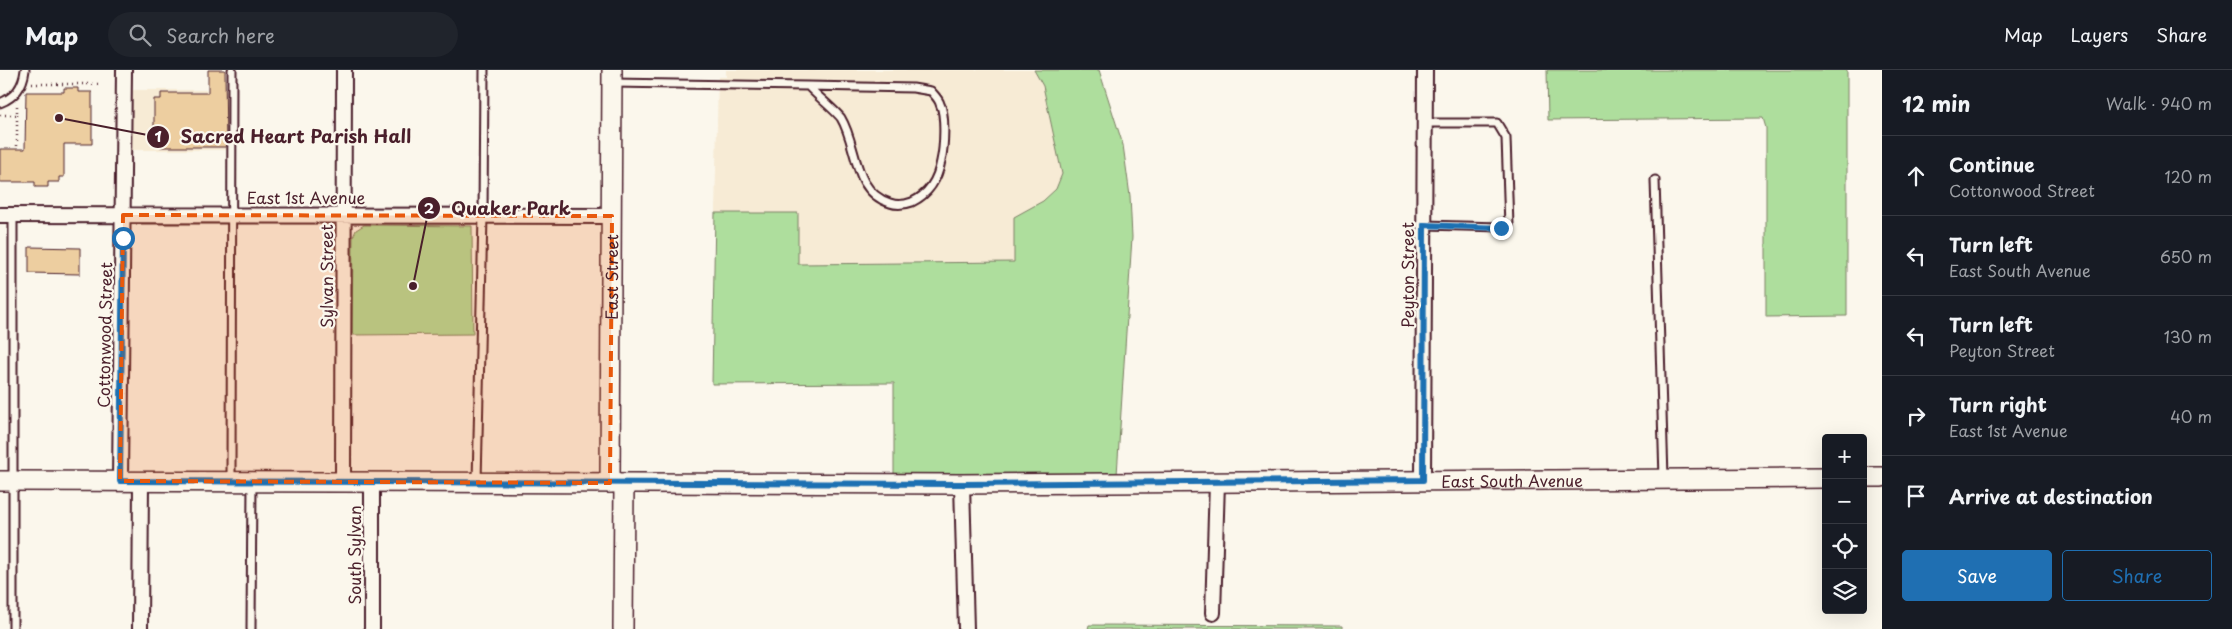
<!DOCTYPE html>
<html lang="en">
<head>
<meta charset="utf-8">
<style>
	:root { --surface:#171b24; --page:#20242c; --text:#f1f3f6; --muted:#9ea1a6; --line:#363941; --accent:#1f6fb2 }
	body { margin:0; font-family:"Playpen Sans",sans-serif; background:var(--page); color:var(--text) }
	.controls { position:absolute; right:15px; bottom:15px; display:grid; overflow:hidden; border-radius:5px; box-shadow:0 5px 20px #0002 }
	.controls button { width:45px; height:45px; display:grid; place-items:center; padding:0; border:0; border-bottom:1px solid var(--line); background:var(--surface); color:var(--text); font:25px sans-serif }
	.stop { position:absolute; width:15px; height:15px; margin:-11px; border:4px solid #1f6fb2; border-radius:50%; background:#fff }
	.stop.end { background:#1f6fb2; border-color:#fff; box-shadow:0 1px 5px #0008 }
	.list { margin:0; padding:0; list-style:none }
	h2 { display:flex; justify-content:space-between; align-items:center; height:65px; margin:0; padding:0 20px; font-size:21px }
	h2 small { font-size:16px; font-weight:400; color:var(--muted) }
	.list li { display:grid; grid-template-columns:32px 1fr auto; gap:15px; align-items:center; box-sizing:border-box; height:80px; padding:0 20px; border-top:1px solid var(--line) }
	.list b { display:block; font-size:19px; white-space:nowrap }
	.list p { margin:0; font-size:16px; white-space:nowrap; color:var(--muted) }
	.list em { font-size:16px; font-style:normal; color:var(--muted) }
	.actions { display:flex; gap:10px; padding:15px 20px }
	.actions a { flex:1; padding:11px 0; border:1px solid var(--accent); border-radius:5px; text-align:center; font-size:18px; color:var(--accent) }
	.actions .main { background:var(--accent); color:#fff }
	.icon { flex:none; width:28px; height:28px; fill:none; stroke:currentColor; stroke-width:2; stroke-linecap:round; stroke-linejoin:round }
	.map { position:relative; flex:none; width:1882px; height:559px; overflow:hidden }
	header { display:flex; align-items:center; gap:30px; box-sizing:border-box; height:70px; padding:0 25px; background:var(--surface); border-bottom:1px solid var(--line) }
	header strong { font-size:24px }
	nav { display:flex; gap:28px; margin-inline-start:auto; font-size:18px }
	.search { width:350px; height:45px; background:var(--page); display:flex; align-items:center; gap:12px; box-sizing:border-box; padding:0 18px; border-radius:28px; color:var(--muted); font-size:19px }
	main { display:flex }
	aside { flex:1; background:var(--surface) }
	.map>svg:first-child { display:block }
</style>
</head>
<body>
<header>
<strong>Map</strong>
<div class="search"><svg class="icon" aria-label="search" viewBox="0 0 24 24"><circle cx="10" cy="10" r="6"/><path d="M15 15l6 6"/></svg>Search here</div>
<nav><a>Map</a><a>Layers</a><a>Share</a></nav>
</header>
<main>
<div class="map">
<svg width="1882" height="559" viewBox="0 0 1882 559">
	<rect width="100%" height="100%" fill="#fbf7ec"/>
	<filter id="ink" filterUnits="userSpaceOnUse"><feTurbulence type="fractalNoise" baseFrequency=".02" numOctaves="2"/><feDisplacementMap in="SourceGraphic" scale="10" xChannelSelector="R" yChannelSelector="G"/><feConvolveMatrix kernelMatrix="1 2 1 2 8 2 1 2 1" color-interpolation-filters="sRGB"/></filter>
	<g filter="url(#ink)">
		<path fill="#f7ebd5" d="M726,0H1034L1043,16L1062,104L1056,119L1043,131L1014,147V192L798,194L715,143L718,7H726Z
			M132,20H230L229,80H132Z"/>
		<path fill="#aede9d" stroke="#7c7e64" d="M1034,0H1099L1123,75L1130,126L1132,167L1117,405H894V313L712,314L715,143H798V194L1014,192V147L1043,131L1056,119L1062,104L1043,16Z
			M1547,0H1847V246L1766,247V58L1763,48L1548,50Z
			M364,155L472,156L473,264L352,265L353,167L356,160Z
			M1089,555L1342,556V559H1088Z"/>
		<path fill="#edcea0" stroke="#4a1f2b" d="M208,0H225L226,77H160V70H154V29H161V23H208Z
			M64,18H78V22H92V74H64V107H59V112H48V117H35V112H0V79H25L26,22H64Z
			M29,177L80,178V204L29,203Z"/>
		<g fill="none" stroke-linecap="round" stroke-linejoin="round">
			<defs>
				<path id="lane" d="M613,13L808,16
					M808,16L913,18L931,21C934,25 939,29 940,34C946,45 944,78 941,91C938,108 929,124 912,132C904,135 898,136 890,133C852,121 858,76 841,48C837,42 815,24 808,16Z
					M0,33C15,27 23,17 25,0
					M1655,110L1664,408
					M13,145V559
					M1424,155L1501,157L1509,156L1506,68L1497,53H1425
					M231,410L232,0
					M477,412L483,146L484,0
					M251,559L252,412"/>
				<path id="street" d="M0,145L612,146
					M1423,410L1425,0
					M120,411L124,0
					M343,412L344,0
					M962,414L966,559
					M1213,543L1217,412
					M140,559L141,412
					M372,559V412"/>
				<g id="secondary">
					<path d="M1863,407H1882"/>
					<path id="s1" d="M0,411L962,414L1826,408"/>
					<path id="s2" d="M610,413L612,0"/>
					<path d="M623,559L624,413"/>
				</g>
			</defs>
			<use href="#lane" stroke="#4a1f2b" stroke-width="11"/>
			<use href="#street" stroke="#4a1f2b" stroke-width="18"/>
			<use href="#secondary" stroke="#4a1f2b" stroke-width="22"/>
			<path stroke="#4a1f2b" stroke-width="2.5" stroke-dasharray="1 4" stroke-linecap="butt" d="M32,14H102
				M0,45H17V35
				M17,45V77"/>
			<use href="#lane" stroke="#fbf7ec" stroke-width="7"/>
			<use href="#street" stroke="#fbf7ec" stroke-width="14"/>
			<use href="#secondary" stroke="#fbf7ec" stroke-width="19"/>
		</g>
	</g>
	<g fill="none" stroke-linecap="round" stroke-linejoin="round" filter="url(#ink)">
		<path stroke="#1f6fb2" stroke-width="6" d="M123,168L120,411L962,414L1423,410L1424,155L1501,158"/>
	</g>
	<path fill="#e8590c" fill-opacity="0.2" stroke="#e8590c" stroke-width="4" stroke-dasharray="10 6" stroke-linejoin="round" d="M123,145L612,146L610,413L120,411Z"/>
	<g text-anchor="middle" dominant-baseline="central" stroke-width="4.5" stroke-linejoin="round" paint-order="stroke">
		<g font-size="16" fill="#4a1f2b" stroke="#fbf7ec">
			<text x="306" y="127">East 1st Avenue</text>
			<text transform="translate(1407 205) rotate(-90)">Peyton Street</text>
			<text transform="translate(326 206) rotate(-90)">Sylvan Street</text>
			<text stroke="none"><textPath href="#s2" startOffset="206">East Street</textPath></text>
			<text transform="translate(104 265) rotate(-89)">Cottonwood Street</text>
			<text stroke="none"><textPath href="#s1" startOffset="1512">East South Avenue</textPath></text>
			<text transform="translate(354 485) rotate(-90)">South Sylvan</text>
		</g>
	</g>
	<path fill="none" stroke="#4a1f2b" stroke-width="2" d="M59 48L158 67M413 216L429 138"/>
	<g fill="#4a1f2b" stroke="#fbf7ec" stroke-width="2">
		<circle cx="59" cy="48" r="5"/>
		<circle cx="413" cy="216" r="5"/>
		<circle cx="158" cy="67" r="12"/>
		<circle cx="429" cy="138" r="12"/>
	</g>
	<g font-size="15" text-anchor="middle" font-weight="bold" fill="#fff">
		<text x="158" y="72">1</text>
		<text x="429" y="144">2</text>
	</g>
	<g font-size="18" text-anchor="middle" font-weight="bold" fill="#4a1f2b" stroke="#fbf7ec" stroke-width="4.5" stroke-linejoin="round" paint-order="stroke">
		<text x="296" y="73">Sacred Heart Parish Hall</text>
		<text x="511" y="145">Quaker Park</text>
	</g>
</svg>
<div class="controls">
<button>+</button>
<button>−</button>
<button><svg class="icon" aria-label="locate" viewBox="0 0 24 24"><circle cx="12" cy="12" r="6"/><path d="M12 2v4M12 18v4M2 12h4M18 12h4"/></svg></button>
<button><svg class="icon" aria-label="layers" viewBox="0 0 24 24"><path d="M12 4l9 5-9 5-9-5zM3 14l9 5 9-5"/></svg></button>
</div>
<div class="stop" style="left:123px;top:168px"></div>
<div class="stop end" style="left:1501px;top:158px"></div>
</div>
<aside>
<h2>12 min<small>Walk · 940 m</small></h2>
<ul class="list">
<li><svg class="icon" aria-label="ahead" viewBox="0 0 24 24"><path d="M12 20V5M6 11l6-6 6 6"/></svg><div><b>Continue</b><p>Cottonwood Street</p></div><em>120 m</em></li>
<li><svg class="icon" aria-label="left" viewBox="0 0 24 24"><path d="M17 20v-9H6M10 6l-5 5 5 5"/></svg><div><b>Turn left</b><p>East South Avenue</p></div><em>650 m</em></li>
<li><svg class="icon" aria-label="left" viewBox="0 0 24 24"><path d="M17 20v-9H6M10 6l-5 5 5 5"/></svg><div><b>Turn left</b><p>Peyton Street</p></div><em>130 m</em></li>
<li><svg class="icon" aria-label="right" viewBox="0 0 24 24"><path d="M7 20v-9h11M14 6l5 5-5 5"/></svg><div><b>Turn right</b><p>East 1st Avenue</p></div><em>40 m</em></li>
<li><svg class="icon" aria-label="arrive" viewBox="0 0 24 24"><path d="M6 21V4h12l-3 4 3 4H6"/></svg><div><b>Arrive at destination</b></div></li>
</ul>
<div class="actions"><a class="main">Save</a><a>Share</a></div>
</aside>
</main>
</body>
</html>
